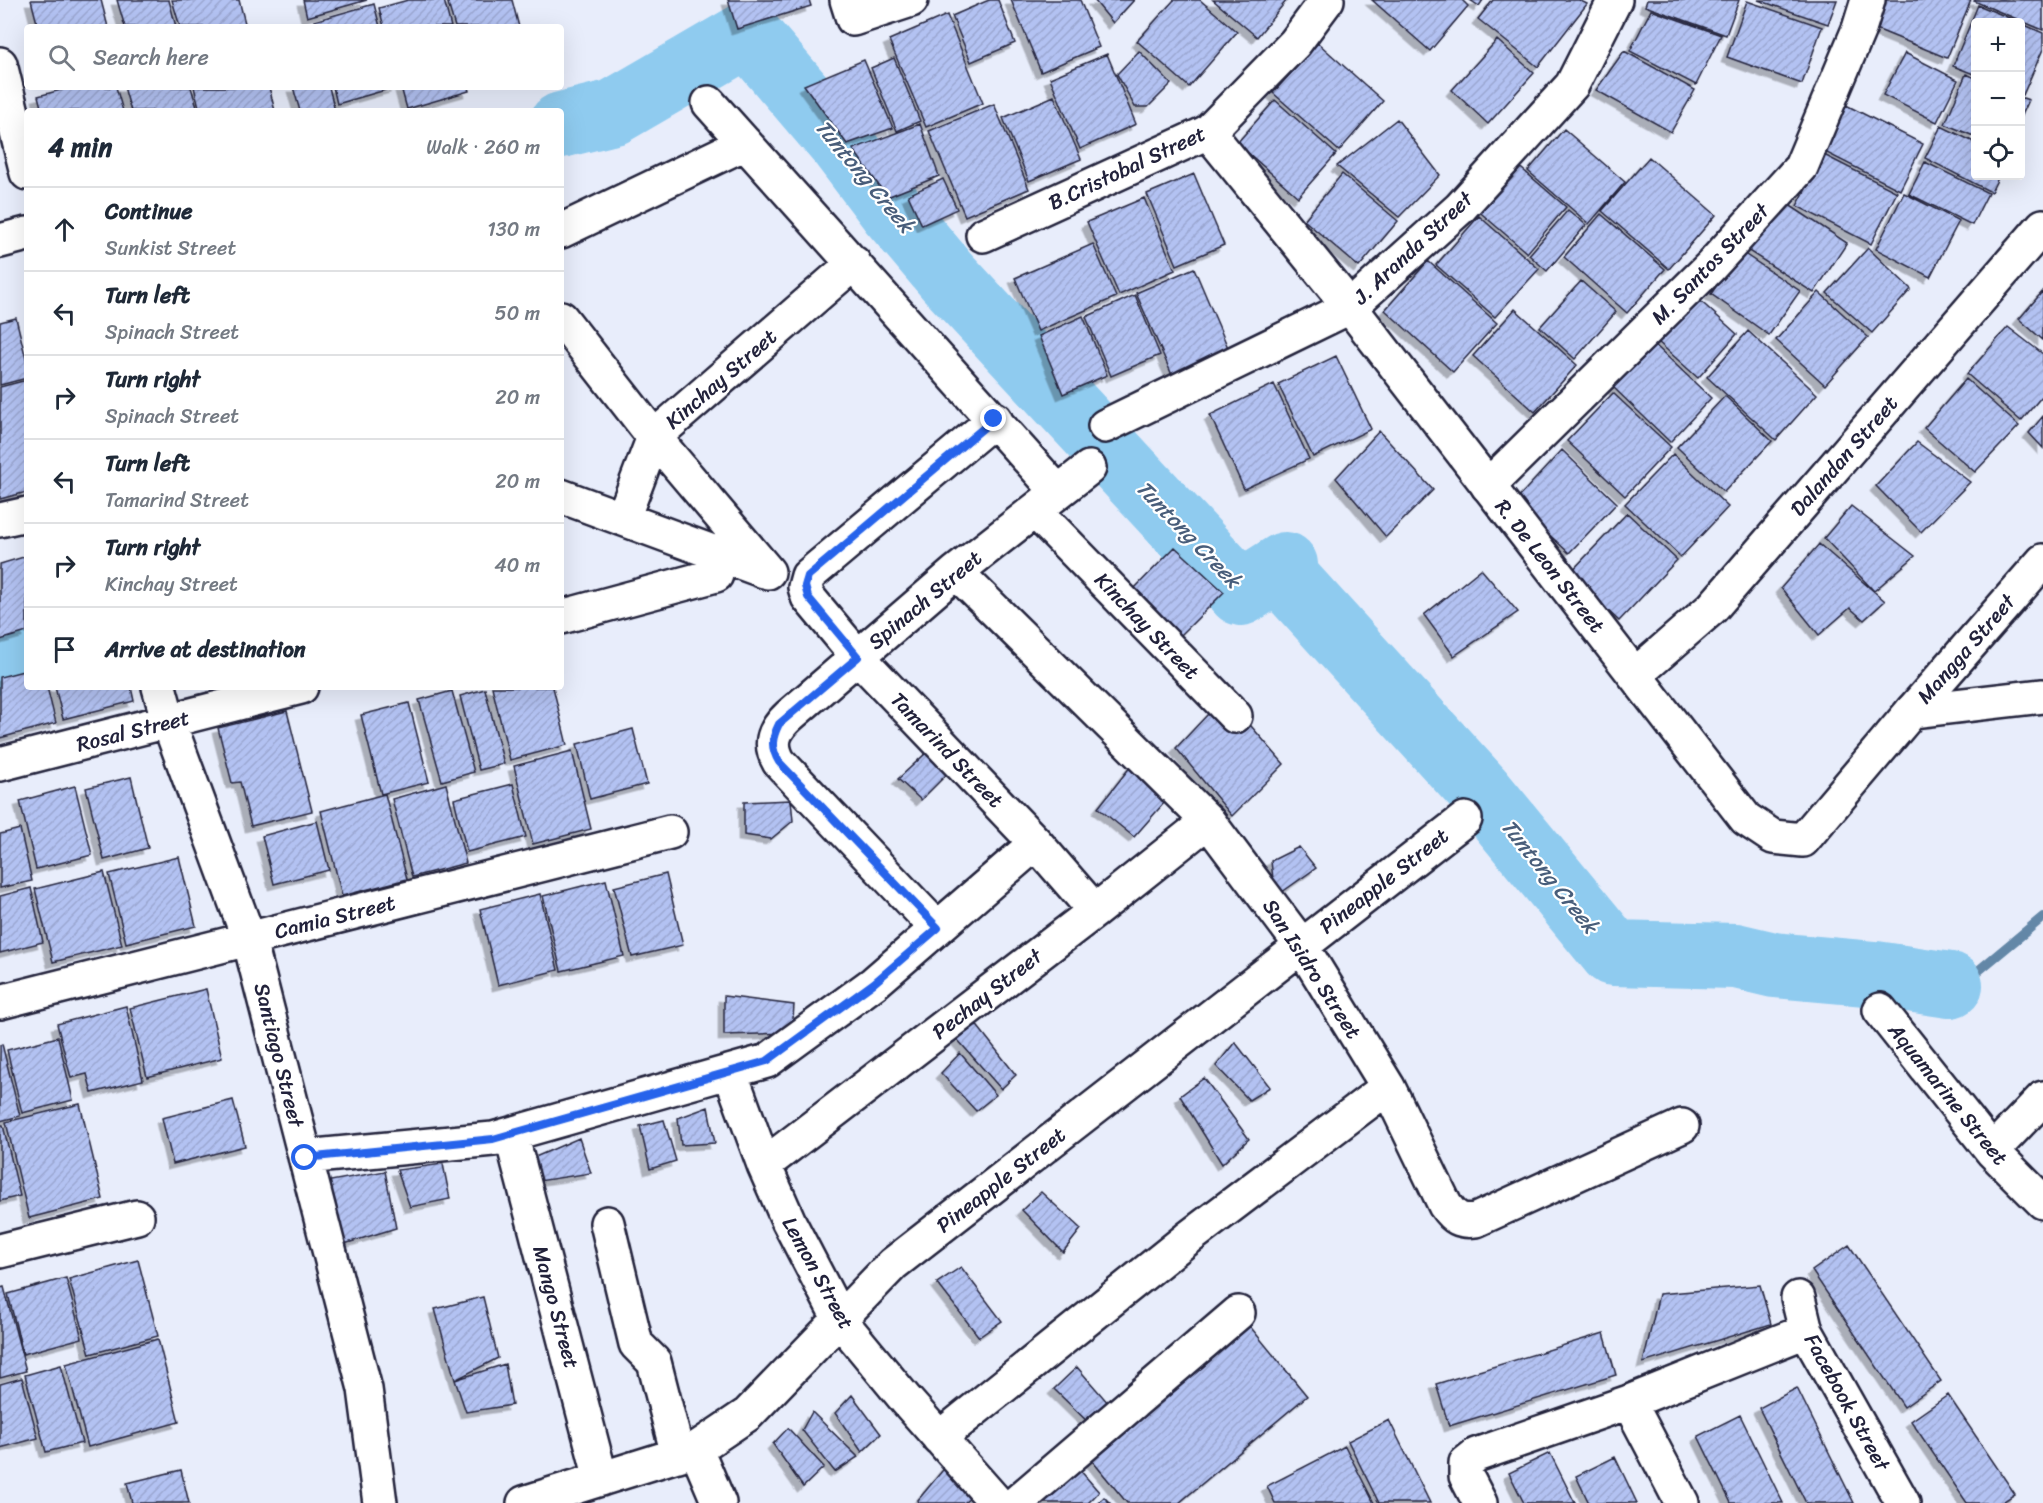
<!DOCTYPE html>
<html lang="en">
<head>
<meta charset="utf-8">
<style>
	:root { --surface:#fff; --page:#f2f2f3; --text:#1f2937; --muted:#747a83; --line:#e0e1e3 }
	body { margin:0; font-family:Sriracha,sans-serif; background:var(--page); color:var(--text) }
	.controls { position:absolute; right:18px; top:18px; display:grid; overflow:hidden; border-radius:6px; box-shadow:0 6px 24px #0002 }
	.controls button { width:54px; height:54px; display:grid; place-items:center; padding:0; border:0; border-bottom:2px solid var(--line); background:var(--surface); color:var(--text); font:30px sans-serif }
	.stop { position:absolute; width:18px; height:18px; margin:-14px; border:4px solid #2563eb; border-radius:50%; background:#fff }
	.stop.end { background:#2563eb; border-color:#fff; box-shadow:0 2px 6px #0008 }
	.list { margin:0; padding:0; list-style:none }
	h2 { display:flex; justify-content:space-between; align-items:center; height:78px; margin:0; padding:0 24px; font-size:26px }
	h2 small { font-size:20px; font-weight:400; color:var(--muted) }
	.list li { display:grid; grid-template-columns:39px 1fr auto; gap:18px; align-items:center; box-sizing:border-box; height:84px; padding:0 24px; border-top:2px solid var(--line) }
	.list b { display:block; font-size:22px; white-space:nowrap }
	.list p { margin:0; font-size:20px; white-space:nowrap; color:var(--muted) }
	.list em { font-size:20px; font-style:normal; color:var(--muted) }
	.icon { flex:none; width:33px; height:33px; fill:none; stroke:currentColor; stroke-width:2; stroke-linecap:round; stroke-linejoin:round }
	.map { position:relative; flex:none; width:2043px; height:1503px; overflow:hidden }
	.search { position:absolute; background:var(--surface); box-shadow:0 6px 24px #0002; left:24px; top:24px; width:540px; height:66px; display:flex; align-items:center; gap:15px; box-sizing:border-box; padding:0 21px; border-radius:6px; color:var(--muted); font-size:22px }
	.panel { position:absolute; background:var(--surface); box-shadow:0 6px 24px #0002; left:24px; top:108px; width:540px; height:582px; border-radius:6px }
	.map>svg:first-child { display:block }
</style>
</head>
<body>
<div class="map">
<svg width="2043" height="1503" viewBox="0 0 2043 1503">
	<defs>
		<pattern id="building-hatch" width="6" height="6" patternUnits="userSpaceOnUse" patternTransform="scale(1.5)"><rect width="6" height="6" fill="#b3c2f2"/><path d="M-1 1l2-2M0 6l6-6M5 7l2-2" fill="none" stroke="#9aa6d0"/></pattern>
		<filter id="shadow"><feDropShadow dx="-5.5" dy="5.5" stdDeviation="0" flood-color="#0004"/></filter>
	</defs>
	<rect width="100%" height="100%" fill="#e8edfb"/>
	<filter id="ink" filterUnits="userSpaceOnUse"><feTurbulence type="fractalNoise" baseFrequency=".0167" numOctaves="2"/><feDisplacementMap in="SourceGraphic" scale="12" xChannelSelector="R" yChannelSelector="G"/><feConvolveMatrix kernelMatrix="1 2 1 2 8 2 1 2 1" color-interpolation-filters="sRGB"/></filter>
	<g filter="url(#ink)">
		<g fill="none" stroke-linecap="round" stroke-linejoin="round">
			<path stroke="#6387a7" stroke-width="10" d="M1950,985L1978,971L2043,917"/>
			<path stroke="#8fcbef" stroke-width="66" d="M561,125L614,112L748,34L843,146L893,212L947,276L1241,593L1285,565L1286,578L1480,791L1613,953L1736,956L1774,965L1875,974L1950,985
				M0,662L27,649"/>
		</g>
		<path fill="url(#building-hatch)" stroke="#22223b" stroke-width="1.5" filter="url(#shadow)" d="M31,0H101L108,27H38Z
			M117,0H169L176,27H125Z
			M172,0H239L246,27H180Z
			M303,0H367L307,17Z
			M408,0H444L451,27H384L379,8Z
			M447,0H512L519,27H455Z
			M728,0H809L811,6L737,29Z
			M989,0H998L1015,43L971,62L952,16Z
			M1011,0H1080L1099,47L1041,72Z
			M1094,0H1134L1113,23Z
			M1174,0H1200L1237,32L1189,87L1137,41Z
			M1213,0H1287L1257,37Z
			M1372,0H1462L1468,6L1430,51Z
			M1470,0H1483L1479,6Z
			M1493,0H1579L1587,4L1538,67L1478,19Z
			M1647,0H1739L1726,35L1645,6Z
			M1758,0H1837L1828,24Z
			M1880,0H1971L1947,58L1869,26Z
			M1975,0H2043V30L1974,1Z
			M1747,1L1822,27L1802,84L1727,57Z
			M374,4L380,27H316L314,21Z
			M1978,5L2019,22H1976V75L1953,66Z
			M1651,10L1721,35L1696,85L1630,51Z
			M947,15L983,103L926,127L889,40Z
			M311,23L313,27H296Z
			M2020,23L2043,33V49L2023,95L2020,94Z
			M1497,40L1534,73L1488,124L1452,90Z
			M1318,43L1383,101L1339,151L1273,93Z
			M1139,51L1171,84L1148,107H1135L1117,74Z
			M1624,51L1695,90L1671,132L1596,90Z
			M1905,53L1958,80L1937,122L1883,95Z
			M1107,54L1136,124L1080,149L1050,78Z
			M894,58L920,121L897,131L871,68Z
			M864,60L893,128L847,144L804,85Z
			M1966,74L1976,78V137L1945,124Z
			M72,87H116L123,111H42L38,96Z
			M124,87H191L198,111H131Z
			M194,87H269L275,111H200Z
			M293,87H329L335,111H300Z
			M333,87H396L337,104Z
			M401,87H468L469,91L407,109Z
			M1054,96L1081,159L1029,181L1003,118Z
			M2020,97L2029,100L2020,120Z
			M1275,100L1336,154L1298,197L1237,143Z
			M994,104L1029,189L965,216L929,131Z
			M1846,105L1923,144L1900,190L1823,151Z
			M1397,119L1440,175L1399,217L1337,166Z
			M920,124L939,176L887,197L853,149Z
			M1941,126L1976,143V176H1999L1991,192L1925,158Z
			M1564,129L1625,182L1589,224L1528,171Z
			M1824,155L1897,192L1871,244L1797,206Z
			M1649,157L1716,215L1669,269L1602,211Z
			M1925,162L1988,193L1972,225L1909,194Z
			M1515,163L1566,207L1527,253L1475,208Z
			M1194,174L1224,245L1177,265L1147,194Z
			M1342,174L1398,221L1359,267L1304,220Z
			M943,179L957,209L922,225L908,195Z
			M1904,193L1959,221L1930,277L1876,249Z
			M1777,197L1847,243L1814,293L1744,248Z
			M1144,198L1175,270L1119,295L1087,222Z
			M1568,210L1586,225L1547,271L1529,255Z
			M1601,214L1665,269L1627,313L1564,257Z
			M1479,216L1539,269L1495,317L1436,265Z
			M1093,244L1116,297L1038,331L1015,278Z
			M1868,248L1911,289L1872,333L1827,293Z
			M1740,251L1800,291L1769,335L1711,294Z
			M1428,261L1497,323L1453,372L1385,310Z
			M1194,268L1229,350L1172,375L1136,293Z
			M1581,281L1616,312L1575,359L1540,327Z
			M2043,291V340L2019,319Z
			M1819,292L1868,337L1825,385L1776,340Z
			M1135,295L1160,355L1111,376L1086,317Z
			M1696,297L1737,334L1698,378L1657,341Z
			M1515,309L1577,365L1535,412L1473,356Z
			M1083,316L1107,375L1063,394L1039,336Z
			M16,318L27,363V378L0,385V322Z
			M2008,327L2043,354V395L2021,421L1967,374Z
			M1748,331L1817,394L1776,440L1707,377Z
			M1654,344L1711,398L1670,442L1613,387Z
			M1336,356L1371,429L1313,457L1278,384Z
			M1966,379L2019,426L1975,472L1924,428Z
			M27,380V492L0,499V387Z
			M1274,384L1309,459L1244,489L1210,415Z
			M1613,393L1671,447L1625,496L1567,441Z
			M1725,396L1772,441L1724,492L1677,447Z
			M2043,416V448L2029,433Z
			M1379,431L1433,490L1386,537L1336,478Z
			M1917,442L1970,482L1921,532L1876,486Z
			M1562,450L1617,503L1569,553L1514,502Z
			M1673,454L1728,507L1681,557L1625,504Z
			M1851,506L1915,556L1874,591L1824,538Z
			M1627,513L1677,560L1619,621L1569,574Z
			M1819,544L1885,601L1864,620L1850,608L1819,635L1781,588Z
			M1175,547L1224,592L1173,643L1130,593Z
			M27,556V632L0,640V564Z
			M1481,569L1518,612L1454,656L1424,615Z
			M27,670V687H47L56,723L0,738V677Z
			M55,687H131L134,701L63,719Z
			M492,687H553L567,745L510,760Z
			M485,689L504,764L479,770L460,696Z
			M452,691L474,772L442,781L419,700Z
			M1225,696L1284,764L1232,816L1176,748Z
			M409,703L429,782L381,794L361,715Z
			M287,711L312,811L251,826L240,782L232,783L218,728Z
			M633,729L647,784L590,799L577,744Z
			M938,742L953,768L921,800L898,779Z
			M572,751L591,829L533,844L514,766Z
			M1134,762L1171,795L1134,837L1098,808Z
			M131,777L148,848L104,860L86,788Z
			M446,784L466,863L412,877L392,799Z
			M513,784L526,837L467,852L454,799Z
			M75,786L92,855L36,869L20,801Z
			M385,794L407,879L342,896L321,811Z
			M791,800L793,821L771,839L744,835V802Z
			M317,821L329,870L274,884L262,836Z
			M20,829L32,881L0,888V834Z
			M1299,847L1316,868L1275,897L1271,861Z
			M179,857L196,926L126,943L109,874Z
			M104,872L122,945L53,962L35,889Z
			M666,874L683,945L632,957L614,887Z
			M606,880L624,956L561,971L543,896Z
			M31,888L43,942L0,953V896Z
			M540,894L558,970L498,985L480,909Z
			M206,989L222,1058L147,1077L130,1008Z
			M724,996L794,1005L792,1033L724,1035Z
			M126,1006L143,1080L92,1093L87,1074L71,1078L57,1024Z
			M975,1023L1016,1075L1001,1089L957,1039Z
			M58,1037L73,1100L22,1113L7,1050Z
			M1235,1042L1270,1087L1249,1100L1216,1066Z
			M2,1044L20,1116L0,1121V1045Z
			M960,1053L996,1095L976,1111L941,1073Z
			M1204,1078L1249,1139L1222,1164L1180,1096Z
			M233,1100L245,1146L173,1164L162,1118Z
			M80,1104L103,1199L29,1218L6,1122Z
			M708,1107L715,1143L681,1145L678,1118Z
			M664,1120L676,1161L650,1169L640,1126Z
			M0,1125H3L20,1196L0,1201Z
			M579,1138L591,1173L539,1181L533,1158Z
			M443,1164L450,1199L410,1207L397,1170Z
			M385,1171L396,1228L341,1245L325,1182Z
			M1041,1192L1081,1229L1063,1252L1022,1210Z
			M1849,1245L1941,1381L1904,1407L1812,1271Z
			M138,1260L158,1336L90,1354L69,1279Z
			M961,1267L1002,1321L979,1337L937,1283Z
			M66,1278L82,1338L23,1354L8,1294Z
			M1760,1285L1771,1324L1643,1363L1659,1294Z
			M4,1287L26,1371L0,1378V1288Z
			M483,1297L498,1358L455,1380L435,1309Z
			M1248,1324L1307,1396L1179,1503H1127L1089,1457Z
			M1604,1333L1616,1375L1449,1426L1436,1384Z
			M158,1339L179,1422L88,1447L66,1364Z
			M505,1364L512,1405L466,1412L455,1380Z
			M61,1365L82,1443L46,1452L25,1375Z
			M1077,1367L1116,1412L1094,1428L1054,1389Z
			M22,1378L38,1438L0,1448V1384Z
			M1797,1388L1854,1503H1806L1759,1408Z
			M852,1395L881,1434L862,1452L835,1413Z
			M1948,1395L2015,1494L2001,1503H1967L1911,1421Z
			M812,1412L858,1457L835,1472L802,1430Z
			M1740,1415L1783,1503H1731L1698,1436Z
			M1389,1420L1430,1503H1379L1348,1441Z
			M788,1428L824,1467L803,1487L773,1444Z
			M1345,1446L1374,1503H1275L1267,1486Z
			M1550,1453L1575,1503H1524L1509,1473Z
			M1615,1457L1637,1503H1589L1576,1476Z
			M947,1465L976,1493L964,1503H919L918,1500Z
			M1079,1469L1099,1492L1088,1503H1044L1042,1500Z
			M181,1470L189,1503H132L127,1483Z
			M1104,1497L1110,1503H1098Z"/>
		<g fill="none" stroke-linecap="round" stroke-linejoin="round">
			<defs>
				<path id="minor" d="M847,0L853,19L911,0
					M0,64L27,173
					M709,103L1058,492
					M561,231L745,143
					M983,235L1208,132
					M0,241L27,234
					M561,318L654,437L768,572
					M1105,426L1350,307L1460,208L1572,85L1615,0
					M1488,486L1710,267L1801,167L1859,29L1868,0
					M561,496L764,571
					M1035,511L1235,716
					M623,518L654,437L854,263
					M0,520L27,514
					M956,572L1208,821L1301,945L1388,1087L1445,1205C1454,1218 1460,1222 1476,1220L1682,1126
					M805,587L808,597L858,657L1036,843L1095,911
					M805,587L808,576L995,419
					M561,617L716,575
					M1635,675L1712,608L2043,226
					M159,687L169,723L249,939L365,1389L380,1503
					M1912,711L2043,561
					M0,764L301,687
					M937,928L779,762C768,743 774,730 789,716L956,572L1089,468
					M0,1002L670,832
					M1880,1010L1992,1151L2043,1202
					M730,1072L764,1165L789,1222L840,1320L906,1400L997,1503
					M511,1134L601,1479
					M1992,1151L2043,1098
					M305,1157L493,1139L767,1061L874,983L1036,843
					M764,1165L1095,911L1208,821
					M607,1223L636,1344L654,1362L678,1455
					M0,1251L137,1217
					M1798,1298L1806,1331L1903,1503
					M1629,1402L1682,1503
					M939,1438L1187,1239L1388,1087
					M696,1449L719,1503
					M524,1503L696,1449L748,1414L893,1264L1465,819
					M1016,1503L1238,1313
					M1480,1503L1466,1476V1463L1476,1455L1629,1402L1806,1331"/>
				<path id="tertiary" d="M1327,0L1295,43L1208,132L1350,307L1746,819L1773,837L1803,840L1912,711L2043,696"/>
			</defs>
			<use href="#minor" stroke="#22223b" stroke-width="38"/>
			<use href="#tertiary" stroke="#22223b" stroke-width="38"/>
			<use href="#minor" stroke="#fff" stroke-width="33"/>
			<use href="#tertiary" stroke="#fff" stroke-width="33"/>
		</g>
	</g>
	<g fill="none" stroke-linecap="round" stroke-linejoin="round" filter="url(#ink)">
		<path stroke="#2563eb" stroke-width="8" d="M305,1158L493,1139L767,1061L874,983L938,928L779,762C770,747 772,738 779,724L858,657L808,597L805,586L808,576L994,419"/>
	</g>
	<g text-anchor="middle" dominant-baseline="central" stroke-width="4.5" stroke-linejoin="round" paint-order="stroke">
		<g font-size="21" fill="#22223b" stroke="#fff">
			<text transform="translate(1127 168) rotate(-25)">B.Cristobal Street</text>
			<text transform="translate(1413 248) rotate(-43)">J. Aranda Street</text>
			<text transform="translate(1710 264) rotate(-46)">M. Santos Street</text>
			<text transform="translate(721 379) rotate(-41)">Kinchay Street</text>
			<text transform="translate(1844 456) rotate(-49)">Dalandan Street</text>
			<text transform="translate(1550 566) rotate(52)">R. De Leon Street</text>
			<text transform="translate(925 600) rotate(-40)">Spinach Street</text>
			<text transform="translate(1147 626) rotate(46)">Kinchay Street</text>
			<text transform="translate(1966 649) rotate(-49)">Mangga Street</text>
			<text transform="translate(133 731) rotate(-14)">Rosal Street</text>
			<text transform="translate(947 750) rotate(46)">Tamarind Street</text>
			<text transform="translate(1384 881) rotate(-38)">Pineapple Street</text>
			<text transform="translate(335 917) rotate(-14)">Camia Street</text>
			<text transform="translate(1312 969) rotate(57)">San Isidro Street</text>
			<text transform="translate(987 994) rotate(-38)">Pechay Street</text>
			<text transform="translate(279 1055) rotate(76)">Santiago Street</text>
			<text transform="translate(1948 1094) rotate(51)">Aquamarine Street</text>
			<text transform="translate(1001 1180) rotate(-38)">Pineapple Street</text>
			<text transform="translate(818 1273) rotate(61)">Lemon Street</text>
			<text transform="translate(556 1307) rotate(75)">Mango Street</text>
			<text transform="translate(1847 1402) rotate(61)">Facebook Street</text>
		</g>
		<g font-size="22" font-style="italic" fill="#485d7a" stroke="#fff">
			<text transform="translate(865 176) rotate(50)">Tuntong Creek</text>
			<text transform="translate(1189 534) rotate(46)">Tuntong Creek</text>
			<text transform="translate(1550 876) rotate(51)">Tuntong Creek</text>
		</g>
	</g>
</svg>
<div class="controls">
<button>+</button>
<button>−</button>
<button><svg class="icon" aria-label="locate" viewBox="0 0 24 24"><circle cx="12" cy="12" r="6"/><path d="M12 2v4M12 18v4M2 12h4M18 12h4"/></svg></button>
</div>
<div class="stop" style="left:305px;top:1158px"></div>
<div class="stop end" style="left:994px;top:419px"></div>
<div class="search"><svg class="icon" aria-label="search" viewBox="0 0 24 24"><circle cx="10" cy="10" r="6"/><path d="M15 15l6 6"/></svg>Search here</div>
<section class="panel">
<h2>4 min<small>Walk · 260 m</small></h2>
<ul class="list">
<li><svg class="icon" aria-label="ahead" viewBox="0 0 24 24"><path d="M12 20V5M6 11l6-6 6 6"/></svg><div><b>Continue</b><p>Sunkist Street</p></div><em>130 m</em></li>
<li><svg class="icon" aria-label="left" viewBox="0 0 24 24"><path d="M17 20v-9H6M10 6l-5 5 5 5"/></svg><div><b>Turn left</b><p>Spinach Street</p></div><em>50 m</em></li>
<li><svg class="icon" aria-label="right" viewBox="0 0 24 24"><path d="M7 20v-9h11M14 6l5 5-5 5"/></svg><div><b>Turn right</b><p>Spinach Street</p></div><em>20 m</em></li>
<li><svg class="icon" aria-label="left" viewBox="0 0 24 24"><path d="M17 20v-9H6M10 6l-5 5 5 5"/></svg><div><b>Turn left</b><p>Tamarind Street</p></div><em>20 m</em></li>
<li><svg class="icon" aria-label="right" viewBox="0 0 24 24"><path d="M7 20v-9h11M14 6l5 5-5 5"/></svg><div><b>Turn right</b><p>Kinchay Street</p></div><em>40 m</em></li>
<li><svg class="icon" aria-label="arrive" viewBox="0 0 24 24"><path d="M6 21V4h12l-3 4 3 4H6"/></svg><div><b>Arrive at destination</b></div></li>
</ul>
</section>
</div>
</body>
</html>
